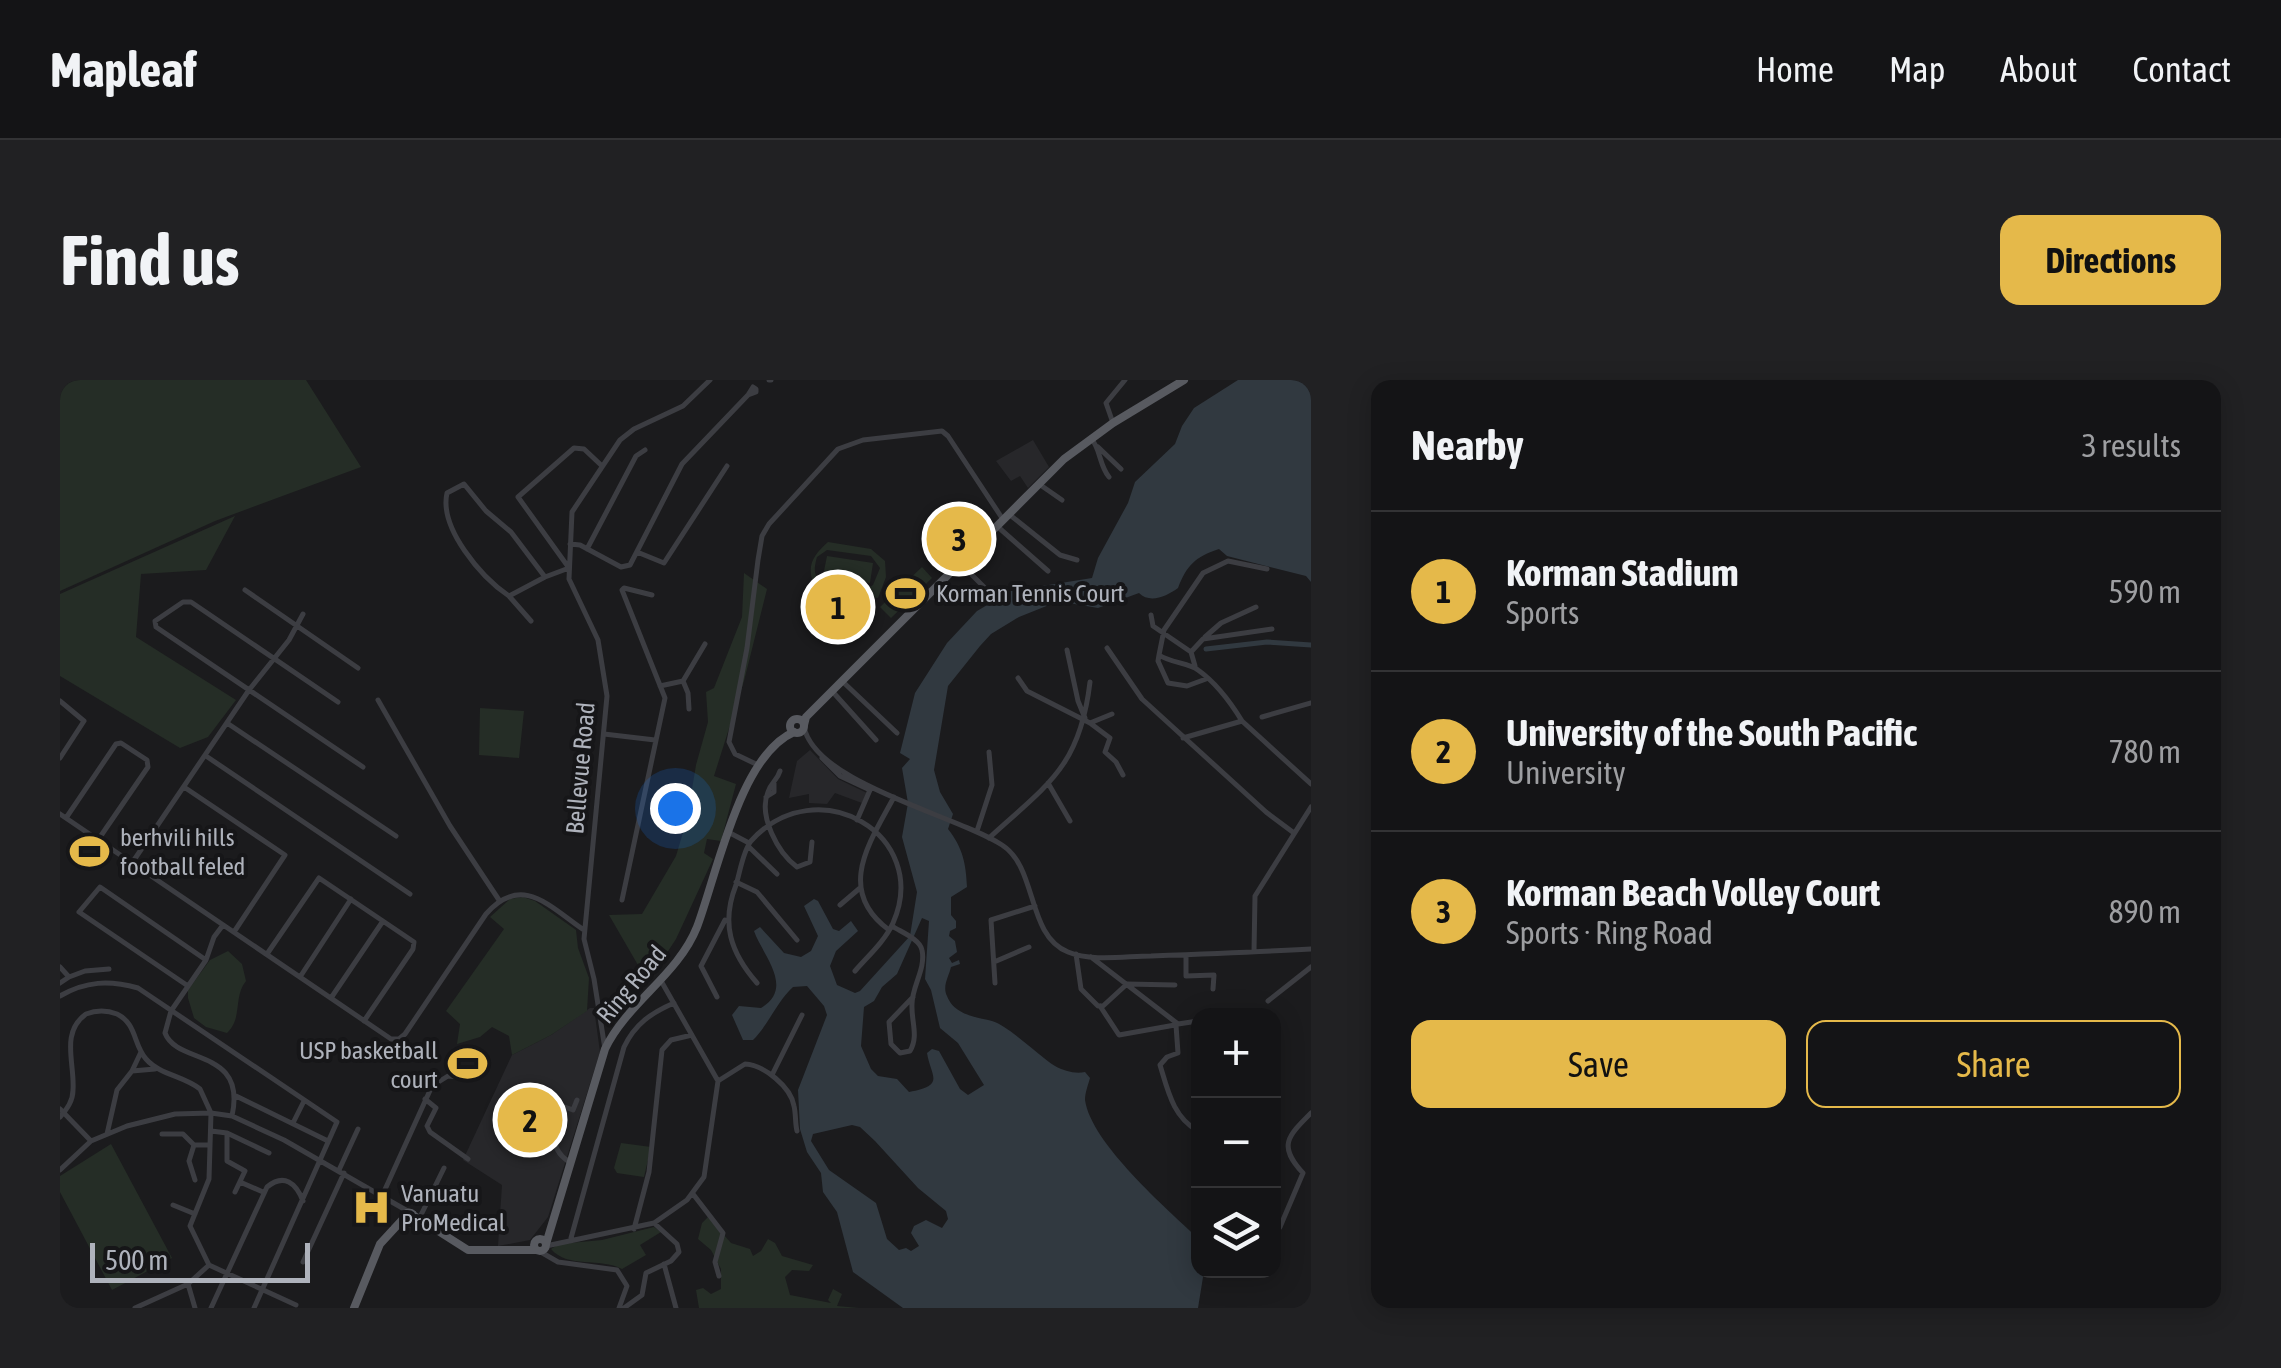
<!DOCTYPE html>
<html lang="en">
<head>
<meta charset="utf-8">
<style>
	:root { --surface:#141416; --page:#212123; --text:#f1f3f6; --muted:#9d9ea1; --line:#333335; --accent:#e5b94a }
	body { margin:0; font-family:"Asap Condensed",sans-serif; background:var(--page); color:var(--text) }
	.controls { position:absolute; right:30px; bottom:30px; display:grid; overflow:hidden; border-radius:20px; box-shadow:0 5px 25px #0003 }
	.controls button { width:90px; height:90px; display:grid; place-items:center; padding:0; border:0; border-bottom:2px solid var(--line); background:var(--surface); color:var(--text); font:50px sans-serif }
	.scale { position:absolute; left:30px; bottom:25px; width:220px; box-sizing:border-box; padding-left:10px; border:5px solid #aeb2bb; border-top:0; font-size:28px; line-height:35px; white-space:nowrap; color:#aeb2bb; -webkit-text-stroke:8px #161618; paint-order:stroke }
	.you { position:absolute; left:615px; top:428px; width:35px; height:35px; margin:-25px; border:8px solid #fff; border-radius:50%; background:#1a73e8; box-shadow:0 0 0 15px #1a73e833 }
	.badge { display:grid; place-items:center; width:65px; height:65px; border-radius:50%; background:var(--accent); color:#111; font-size:32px; font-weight:700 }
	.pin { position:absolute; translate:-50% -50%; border:5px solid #fff; box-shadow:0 2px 10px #0006 }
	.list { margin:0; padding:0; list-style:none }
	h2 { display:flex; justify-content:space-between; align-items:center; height:130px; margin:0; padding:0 40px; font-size:42px }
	h2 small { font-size:32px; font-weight:400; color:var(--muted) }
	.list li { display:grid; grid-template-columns:65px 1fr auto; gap:30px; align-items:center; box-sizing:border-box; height:160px; padding:0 40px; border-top:2px solid var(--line) }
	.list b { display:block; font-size:38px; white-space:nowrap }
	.list p { margin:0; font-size:32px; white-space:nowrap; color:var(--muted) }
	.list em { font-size:32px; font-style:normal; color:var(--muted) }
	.actions { display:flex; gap:20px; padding:30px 40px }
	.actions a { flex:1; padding:22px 0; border:2px solid var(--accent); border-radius:20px; text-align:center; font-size:35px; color:var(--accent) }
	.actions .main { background:var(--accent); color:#111 }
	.icon { flex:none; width:55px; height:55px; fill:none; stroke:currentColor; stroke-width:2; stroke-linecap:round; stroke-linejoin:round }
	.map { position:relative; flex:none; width:1251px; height:928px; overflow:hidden; border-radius:20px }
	header { display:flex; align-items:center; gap:60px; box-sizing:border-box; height:140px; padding:0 50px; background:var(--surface); border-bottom:2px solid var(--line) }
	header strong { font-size:48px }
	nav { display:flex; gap:55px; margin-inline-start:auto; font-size:35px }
	.intro { display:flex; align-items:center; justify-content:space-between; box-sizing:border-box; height:240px; padding:0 60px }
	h1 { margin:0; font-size:70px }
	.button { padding:25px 45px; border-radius:20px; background:var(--accent); color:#111; font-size:35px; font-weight:700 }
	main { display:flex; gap:60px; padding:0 60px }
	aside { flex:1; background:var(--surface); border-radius:20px; box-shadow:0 5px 25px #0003 }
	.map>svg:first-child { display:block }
</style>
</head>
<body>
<header>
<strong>Mapleaf</strong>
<nav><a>Home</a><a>Map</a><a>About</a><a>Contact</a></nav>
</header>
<div class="intro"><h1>Find us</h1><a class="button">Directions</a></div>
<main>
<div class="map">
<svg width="1251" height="928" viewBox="0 0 1251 928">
	<rect width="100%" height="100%" fill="#1b1b1d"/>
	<path fill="#27272a" d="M973,60L989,87L968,108L960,96L951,101L936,81Z
		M750,370L778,399L807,413L802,423L775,413L767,424L749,423V414L729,418L737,381Z
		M530,628H534L540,672L488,837L470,860L438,866L442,805L403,780L452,675L491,655Z"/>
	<path fill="#252d26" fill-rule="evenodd" d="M0,0H246L301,87L155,141L0,211Z
		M175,136L146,190L81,194L76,257L176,320L148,357L120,368L0,296V214Z
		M768,162L811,169L825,181L826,197L818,218L756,209C745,188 752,176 768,162ZM767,170L811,176L820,188L813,205L806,209L761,203C753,194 754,188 757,177Z
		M767,176L813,183L810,203L763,196Z
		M862,187L872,198L831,238L820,227Z
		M684,193L707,209L684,301L654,396L676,404L661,461L647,459L644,473L653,479L616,559L595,591L582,592L549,535L582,534L616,476L627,439L636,385L648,342L646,312L654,308L682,237Z
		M420,328L464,331L459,378L419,375Z
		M463,517L475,521L516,550L518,568L529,598L527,631L491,655L452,675L449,656L432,647L420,657L397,664L400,644L386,631L444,549L430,537L450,519Z
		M168,571L182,584L186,601C173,617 183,638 167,653L146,647L134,638L128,618V610L150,580Z
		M561,763L591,767L584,797L557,793L554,788Z
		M51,764L112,878L52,910L0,812V796Z
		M648,837L671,863L690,869L693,876L701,871L708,859L715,863L722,876L753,885L749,891L732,890L725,897L730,915L771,923L768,920L773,909L782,914L777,926L799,928H639L636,910L643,908L651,914L661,909V889L651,870L638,859L642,843Z
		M594,847L601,852L580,865L586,875L562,889C540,877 508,889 491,869L499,864L542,860Z"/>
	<path fill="#313940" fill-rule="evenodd" d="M1178,0H1251V202L1246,196L1167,176L1159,169C1135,177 1127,185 1118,208C1107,216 1090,224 1079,213L1038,228L1003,222L989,225L959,237L931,254L920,266L888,306L874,390L880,412L893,434L888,449C903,468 906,484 907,507L891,517V535L896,541V548L890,551L889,556L895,561L897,572L889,578L892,583L899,580L900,584L891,587C889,596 882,606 887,616C894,635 916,637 932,641C949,646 979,676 995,686C1004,691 1015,694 1025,692L1030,698C1028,705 1025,713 1025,720C1031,763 1107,829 1138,858V891H1144L1138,928H843L793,892L777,832L763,812L761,793L747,772L740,749L738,710L767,635L764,626L747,606L733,607C716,623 709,644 693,660H683L672,635L679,626L701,628C735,608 703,576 694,551L700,547L724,573L741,577L751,571L758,556L744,526L754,519L758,521L773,549L779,551L791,541L798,551L776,571L770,586L777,605L795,613L800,611L850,556L857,512L842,457L848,423L842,388L850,379L840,373L855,313L887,263L917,231L951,211L1032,198L1038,178L1068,123L1075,102L1115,64L1122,46L1134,28ZM862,538L869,541L865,599L871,610L880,648L898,663L924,705L908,715L900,709L879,671L872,669L867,673C871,697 886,705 849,712L837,699L818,696L811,689L801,666L804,627L814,621L822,607L837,594ZM792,745L800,747L815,761L858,808L886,831L888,839L882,848L866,840L854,846L851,853L859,866L851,871L846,868L839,870L827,859L816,823L769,790L751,761L753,754Z"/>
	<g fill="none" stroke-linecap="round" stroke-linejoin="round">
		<path stroke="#313940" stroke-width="5" d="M1146,269L1207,262L1251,265"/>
		<path stroke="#3c3d42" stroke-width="5" d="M709,0H711
			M1053,43L1046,23L1065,0
			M1031,58C1041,70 1039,85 1049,97
			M1038,67L1061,89
			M979,104L1002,120
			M950,135L1000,175L1017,180
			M938,147L988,191
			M510,164L520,165L561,187L570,185L622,84L688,15L693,7L696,9V12L688,15
			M527,169L576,76L585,70
			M577,172L604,183L667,86
			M901,184L930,213
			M185,210L298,288
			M449,216C421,197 379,148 387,113L404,104L426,131L451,152L485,197L509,188L458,117L514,68L524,69L541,85
			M1091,235L1093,246L1131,272L1135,286
			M471,241L449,216L485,197
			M1145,257L1161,243L1196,227
			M1047,268L1082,319L1206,432L1234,453
			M1007,270L1018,321L1025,338
			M1131,272L1143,259L1212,249
			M1099,275L1098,281L1108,303L1127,306L1146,299
			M958,298L967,311L1030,343L1050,358L1045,372L1056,382L1063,395
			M623,301L645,264
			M782,301L837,353
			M600,306L623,301L628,313L629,329
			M772,311L816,360
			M318,320L390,446L439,520
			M0,321L24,341L0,378
			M278,322L131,222H123L95,241L96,247L303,387
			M1202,337L1251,323
			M1182,341C1171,323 1155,302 1138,290C1129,283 1111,283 1099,275L1104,250L1143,193L1168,181L1207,189
			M167,343L336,456
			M1030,343L1052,334
			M744,347C756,404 896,435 942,465C978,488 966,555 1008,572C1032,582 1066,576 1091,576C1145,574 1198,572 1251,569
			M544,354L595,360
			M1123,358L1182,341L1251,404
			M146,376L350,514
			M762,378L780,396L810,410L797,440
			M698,385L675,374L669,362L687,268L698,180L702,156L709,144L778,69L803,60L882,51L888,56L942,138
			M720,391C717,401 711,402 708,412C698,436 718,473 737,487L750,482L752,462
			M988,403L1010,441
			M124,407L225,475L174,552
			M706,417L714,412V403
			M0,434L331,659H339L345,654L426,534C462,493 490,527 524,550
			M6,438L56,364L61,363L87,380L88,387L38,460
			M917,451L932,405L929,372
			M670,453L689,463
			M929,458C988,404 1020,387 1030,302
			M688,466L717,494
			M72,483L189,310L229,260L243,234
			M676,502L697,512L737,560
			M562,520L605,318L562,210L564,208L592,215
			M780,525L800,508
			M832,546C841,552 860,559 862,570C866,589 852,606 852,624C851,641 859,656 850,671L840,673L831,664L829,642L853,617
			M829,550C775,510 810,462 834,417
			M1194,571L1195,516L1251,427
			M207,574L259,498L354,562L353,569L304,641
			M1016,574L1021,609L1038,626H1043L1067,604L1115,605
			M1126,575V596L1154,595L1153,609
			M1031,577L1118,644L1138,641
			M146,580L154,557L163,545
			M934,582L969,567
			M0,587L9,597L0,603
			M9,597L25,591L49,589
			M240,597L291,519
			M697,603C670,572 661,543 676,505C680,492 683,471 691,461C757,388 872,455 833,543C825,561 808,576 795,591
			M935,603L931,540L975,526
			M128,606L19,532L40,507L146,580L111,631L105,653C117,685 187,668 172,736
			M0,616C26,601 49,600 78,608L277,742L194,928
			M657,617L641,586L665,540
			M271,618L323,541
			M1208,621L1251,587
			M1040,626L1059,655L1115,645
			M1169,636L1184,633
			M1116,645L1118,673L1107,677L1100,685C1108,711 1113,737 1138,751
			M545,669L534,599L524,559L547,316L538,260L509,199L512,132L560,60L574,49L623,26L650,0
			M72,691L95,689
			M712,695L742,635
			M658,701L685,684C704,685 731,707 734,726C736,734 735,743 737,751
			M176,716L268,761
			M365,719L376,728L367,746L370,752L408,779
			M0,729L31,761
			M0,737C7,729 13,721 13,710C15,683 0,653 26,634C36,630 47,630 57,634C77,644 73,664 86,679C100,695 124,696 140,709L151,733L149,799L130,846L149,885
			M233,743L244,721
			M151,751L167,753L209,773
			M167,753V781L185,791L175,812
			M47,754L57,710L72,691L81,672
			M102,754H123L134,765H150
			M134,765L129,781L135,800
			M510,782C489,771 491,745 496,724L513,730L517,720
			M0,790L31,761L67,746L115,734L151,733L172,736L224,760L351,833
			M279,790L298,749
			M180,802L203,812
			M633,814L663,853L655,882L659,896
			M322,816L372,706L388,696L412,698
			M113,825L135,834
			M359,839L384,788
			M574,849L589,792L602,670L611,660L632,655
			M1214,854L1220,847L1243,793C1218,766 1227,757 1251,733
			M511,858L564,667C575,644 591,633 614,623
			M486,866L594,843L627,820L644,797L658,701L600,599
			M479,871L498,882L557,890L567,906L559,928
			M243,882L284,793
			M604,884L616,928
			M75,928L128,904
			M135,928L128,904L149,885L236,925
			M151,928L207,807C224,793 236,803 243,821
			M564,928L582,915L586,893L611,881L619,872L617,864L594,843"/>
		<path stroke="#585a60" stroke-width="8" d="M730 346a7 7 0 1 1 14 0a7 7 0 1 1-14 0Z
			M744,345L746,337L1004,79L1053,43L1124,0
			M343.5 838a5.5 5.5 0 1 1 11 0a5.5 5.5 0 1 1-11 0Z
			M353,835L408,870H476
			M474 865a6 6 0 1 1 12 0a6 6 0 1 1-12 0Z
			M486,864L545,669C567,623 618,595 637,547C657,494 680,375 734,352
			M294,928L320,864L343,839"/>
	</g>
	<defs>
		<symbol id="stadium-bare" viewBox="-9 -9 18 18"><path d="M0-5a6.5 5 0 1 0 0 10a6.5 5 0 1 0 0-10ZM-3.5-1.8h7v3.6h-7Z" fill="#e5b94a" stroke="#161618" stroke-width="2.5" paint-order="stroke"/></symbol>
		<symbol id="hospital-bare" viewBox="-9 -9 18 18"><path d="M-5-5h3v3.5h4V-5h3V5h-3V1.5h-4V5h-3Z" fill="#e5b94a" stroke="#161618" stroke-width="2.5" paint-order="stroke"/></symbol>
	</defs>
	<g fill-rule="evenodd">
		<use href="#stadium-bare" x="818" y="186" width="55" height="55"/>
		<use href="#stadium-bare" x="2" y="444" width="55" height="55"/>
		<use href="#stadium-bare" x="380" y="656" width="55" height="55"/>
		<use href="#hospital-bare" x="284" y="800" width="55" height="55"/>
	</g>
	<g text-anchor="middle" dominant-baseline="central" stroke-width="8" stroke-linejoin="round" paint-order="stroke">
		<g font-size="25" fill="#aeb2bb" stroke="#161618" text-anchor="start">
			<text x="876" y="213">Korman Tennis Court</text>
			<text x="60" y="457">berhvili hills<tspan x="60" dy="29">football feled</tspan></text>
			<text x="378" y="670" text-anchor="end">USP basketball<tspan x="378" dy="29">court</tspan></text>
			<text x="341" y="813">Vanuatu<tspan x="341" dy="29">ProMedical</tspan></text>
		</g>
		<g font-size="25" fill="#aeb2bb" stroke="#161618">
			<text transform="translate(520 388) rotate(-85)">Bellevue Road</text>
			<text transform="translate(571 604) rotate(-50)">Ring Road</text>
		</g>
	</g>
</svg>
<div class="controls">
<button>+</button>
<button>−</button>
<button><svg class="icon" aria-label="layers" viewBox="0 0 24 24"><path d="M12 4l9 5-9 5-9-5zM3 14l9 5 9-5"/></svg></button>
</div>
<div class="scale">500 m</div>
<div class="you"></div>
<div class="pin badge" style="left:778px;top:227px">1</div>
<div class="pin badge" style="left:470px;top:740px">2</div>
<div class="pin badge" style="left:899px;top:159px">3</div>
</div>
<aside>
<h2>Nearby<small>3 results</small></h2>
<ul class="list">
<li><span class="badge">1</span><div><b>Korman Stadium</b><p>Sports</p></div><em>590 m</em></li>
<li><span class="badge">2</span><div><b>University of the South Pacific</b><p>University</p></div><em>780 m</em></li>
<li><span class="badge">3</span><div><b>Korman Beach Volley Court</b><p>Sports · Ring Road</p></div><em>890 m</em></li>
</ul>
<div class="actions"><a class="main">Save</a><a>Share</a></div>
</aside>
</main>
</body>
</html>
